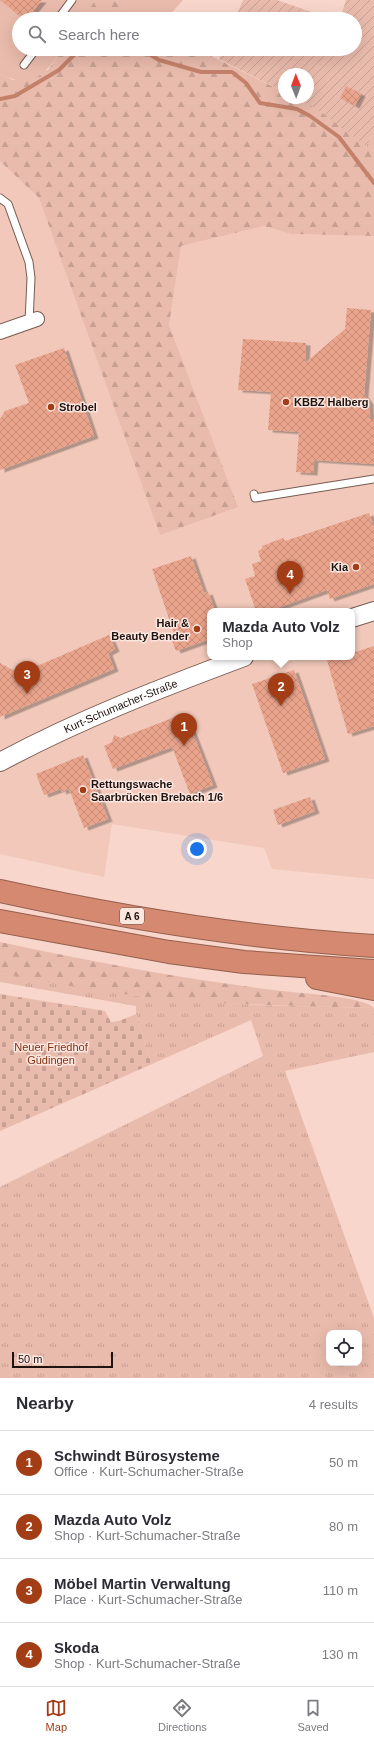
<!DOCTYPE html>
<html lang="en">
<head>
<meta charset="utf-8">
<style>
	:root { --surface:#fff; --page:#f7f7f7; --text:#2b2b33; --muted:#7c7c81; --line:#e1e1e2; --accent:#a33d15 }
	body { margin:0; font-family:Helvetica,sans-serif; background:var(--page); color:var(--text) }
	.controls { position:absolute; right:12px; bottom:12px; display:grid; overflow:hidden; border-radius:8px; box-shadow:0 4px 16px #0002 }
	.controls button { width:36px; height:36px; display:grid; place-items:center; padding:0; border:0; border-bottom:1px solid var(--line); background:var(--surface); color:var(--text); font:20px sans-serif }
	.compass { position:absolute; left:278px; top:68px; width:36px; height:36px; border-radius:50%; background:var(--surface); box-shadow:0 4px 16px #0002; rotate:359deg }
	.scale { position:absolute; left:12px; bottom:10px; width:101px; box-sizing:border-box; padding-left:4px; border:2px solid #1f1310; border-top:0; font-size:11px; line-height:14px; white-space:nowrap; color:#1f1310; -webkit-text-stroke:3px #fbe7e0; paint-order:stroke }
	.you { position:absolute; left:197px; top:849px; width:14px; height:14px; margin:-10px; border:3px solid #fff; border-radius:50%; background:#1a73e8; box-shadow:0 0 0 6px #1a73e833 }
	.badge { display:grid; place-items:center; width:26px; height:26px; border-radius:50%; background:var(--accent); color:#fff; font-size:13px; font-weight:700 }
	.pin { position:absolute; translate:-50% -33px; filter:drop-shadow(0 1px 2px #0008) }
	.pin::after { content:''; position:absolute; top:21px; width:14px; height:12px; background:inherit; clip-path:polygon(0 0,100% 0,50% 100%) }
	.popup { position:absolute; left:207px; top:608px; width:148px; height:52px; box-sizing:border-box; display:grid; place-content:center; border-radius:8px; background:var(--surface); filter:drop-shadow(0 1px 3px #0005); font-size:13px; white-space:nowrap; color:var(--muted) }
	.popup b { font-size:15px; color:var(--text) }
	.popup::after { content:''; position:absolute; left:50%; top:100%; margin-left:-8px; border:8px solid transparent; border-top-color:var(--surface) }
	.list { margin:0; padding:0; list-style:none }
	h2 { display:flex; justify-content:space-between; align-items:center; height:52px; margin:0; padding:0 16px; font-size:17px }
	h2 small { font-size:13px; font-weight:400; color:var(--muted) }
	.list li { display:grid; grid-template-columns:26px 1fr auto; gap:12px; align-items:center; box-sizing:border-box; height:64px; padding:0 16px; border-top:1px solid var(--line) }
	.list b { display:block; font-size:15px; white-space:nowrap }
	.list p { margin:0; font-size:13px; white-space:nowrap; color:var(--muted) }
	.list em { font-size:13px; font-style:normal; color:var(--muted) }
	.icon { flex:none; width:22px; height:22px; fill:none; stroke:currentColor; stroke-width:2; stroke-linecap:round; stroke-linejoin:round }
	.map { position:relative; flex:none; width:374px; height:1378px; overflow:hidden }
	.search { position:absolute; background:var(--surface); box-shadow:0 4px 16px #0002; left:12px; right:12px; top:12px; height:44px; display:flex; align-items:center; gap:10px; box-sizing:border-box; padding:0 14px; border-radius:22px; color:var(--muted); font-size:15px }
	.sheet { height:308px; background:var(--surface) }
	nav { display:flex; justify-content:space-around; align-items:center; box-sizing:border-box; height:56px; border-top:1px solid var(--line); background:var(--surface); font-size:11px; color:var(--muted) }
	nav a { display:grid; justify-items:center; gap:2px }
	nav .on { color:var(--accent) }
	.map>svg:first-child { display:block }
</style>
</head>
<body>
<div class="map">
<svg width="374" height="1378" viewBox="0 0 374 1378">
	<defs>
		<pattern id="grass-tufts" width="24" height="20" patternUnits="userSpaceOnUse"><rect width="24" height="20" fill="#e9bbac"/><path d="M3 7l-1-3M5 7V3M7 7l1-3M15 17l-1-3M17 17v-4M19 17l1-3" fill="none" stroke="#c7a093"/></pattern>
		<pattern id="forest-firs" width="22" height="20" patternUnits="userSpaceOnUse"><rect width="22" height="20" fill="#e9bbac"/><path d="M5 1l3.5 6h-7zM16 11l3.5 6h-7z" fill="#c7a093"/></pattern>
		<pattern id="cemetery-stones" width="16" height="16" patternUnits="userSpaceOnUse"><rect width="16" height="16" fill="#e9bbac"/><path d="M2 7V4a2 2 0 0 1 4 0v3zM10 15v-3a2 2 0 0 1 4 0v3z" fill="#c7a093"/></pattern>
		<pattern id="garden-furrows" width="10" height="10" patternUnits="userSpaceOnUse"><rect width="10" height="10" fill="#e9bbac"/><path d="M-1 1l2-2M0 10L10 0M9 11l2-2" fill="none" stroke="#c7a093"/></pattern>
		<pattern id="building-cross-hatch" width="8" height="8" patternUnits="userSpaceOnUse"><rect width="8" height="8" fill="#eaa48c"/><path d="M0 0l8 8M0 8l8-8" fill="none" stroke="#c88c78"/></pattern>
		<filter id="shadow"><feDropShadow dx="4.5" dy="2.5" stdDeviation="0" flood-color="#0004"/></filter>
	</defs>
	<rect width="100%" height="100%" fill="#f8d6cb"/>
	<path fill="#f1c8ba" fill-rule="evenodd" d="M0,161L39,198L82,313L238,507L169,325L181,246L264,226L291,234L374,236V879L272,869L264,848L112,824L104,877L0,854ZM210,611H352V657H210Z"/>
	<path fill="url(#grass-tufts)" fill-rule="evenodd" d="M374,133V151L366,146Z
		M0,973L138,996L254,1005L374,1008V1052L285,1071L374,1318V1378H0V1187L263,1056L251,1020L152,1064L136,1014V1006L0,982ZM329,1333H359V1363H329Z"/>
	<path fill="url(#forest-firs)" d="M95,0H114L140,19H83Z
		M63,49H197L284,92V98C315,98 348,134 374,151V236L291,234L264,226L181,246L169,325L238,507L160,535L39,198L0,161V74L13,80L48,70Z
		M0,942C97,963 194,981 292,992C309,994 364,997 374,1008C295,1006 216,1005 138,996C92,990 45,982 0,973Z"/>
	<path fill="url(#cemetery-stones)" d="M0,994L105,1011L111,1022L119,1021L136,1014L152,1064L0,1131Z"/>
	<path fill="#e9bbac" d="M0,0H95L83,19H19V49H63C45,74 33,90 0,74Z
		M114,0H183L166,19H140Z"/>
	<path fill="url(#garden-furrows)" d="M243,0H277L331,19H235Z
		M346,0H374V133L366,146L317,109L295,98H308V74H284V92L219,59L223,49H355V19H340Z"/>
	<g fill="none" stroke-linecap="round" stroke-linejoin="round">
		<path stroke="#c4816a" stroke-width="4" d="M141,49L159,60L201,72H232L246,83L260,103L297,109L310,116L339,137L374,183
			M0,99L15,96L59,70L80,49"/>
	</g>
	<path fill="url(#building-cross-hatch)" filter="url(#shadow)" d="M0,0H42L27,19H23Z
		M346,86L361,94L355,106L340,98Z
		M347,308L371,310L364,395L369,402L370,419H374V464L314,460L313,473L296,472L299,432L268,430L271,392L238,390L243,339L306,343L305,363L345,329Z
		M64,348L94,436L0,470V419L5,411L29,403L15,365Z
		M369,513L374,527V584L330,599L327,590L269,611H256L245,579L255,576L252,564L261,561L258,551L262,549V546L283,538L285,541Z
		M191,556L204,593L208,592L215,611H210V639L176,651L171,638L175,636L152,569Z
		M109,635L115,649L108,653L114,669L0,717V663L10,669L17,671L30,669Z
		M374,646V726L348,734L327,660L337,657H352V653Z
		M294,670L325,759L283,773L252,684Z
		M185,713L213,785L190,794L172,747L113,769L104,746L112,742L114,735L121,738Z
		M83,755L108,819L84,828L69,789L62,792L61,789L44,795L36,774Z
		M310,797L315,811L278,825L273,810Z"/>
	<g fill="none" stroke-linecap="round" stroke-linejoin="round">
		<defs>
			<path id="service" d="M58,19L72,0
				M24,65L36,49
				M0,198L8,204L29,262L31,278L29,322
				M254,494L255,498L374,479"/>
			<path id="minor" d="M0,332L37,319"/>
			<g id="tertiary">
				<path d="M352,618L374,611"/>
				<path id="s1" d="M0,762C78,720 161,688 244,657"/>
			</g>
			<path id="motorway" d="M0,891C123,918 249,938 374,946
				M0,921L169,952L244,962L374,971
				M317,978L374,989"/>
		</defs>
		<use href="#service" stroke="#785b51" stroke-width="9"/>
		<use href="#minor" stroke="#785b51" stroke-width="16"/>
		<use href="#tertiary" stroke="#785b51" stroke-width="20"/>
		<use href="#motorway" stroke="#95604e" stroke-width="24"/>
		<use href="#service" stroke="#fff" stroke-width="7"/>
		<use href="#minor" stroke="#fff" stroke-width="14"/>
		<use href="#tertiary" stroke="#fff" stroke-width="18"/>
		<use href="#motorway" stroke="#d48970" stroke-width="22"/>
	</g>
	<g fill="#a33d15" stroke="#fbe7e0" stroke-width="1.5">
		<circle cx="286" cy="402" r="4"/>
		<circle cx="51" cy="407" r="4"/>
		<circle cx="356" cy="567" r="4"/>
		<circle cx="197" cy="629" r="4"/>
		<circle cx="83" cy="790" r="4"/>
	</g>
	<g text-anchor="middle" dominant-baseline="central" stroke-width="3" stroke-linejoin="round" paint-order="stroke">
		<rect fill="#fbe7e0" stroke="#61534e" stroke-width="1" x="120" y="908" width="24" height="16" rx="3"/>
		<g font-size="10" font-weight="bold" fill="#1f1310">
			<text x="132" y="916">A 6</text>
		</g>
		<g font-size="11" font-weight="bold" fill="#1f1310" stroke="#fbe7e0" text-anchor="start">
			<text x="294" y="402">KBBZ Halberg</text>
			<text x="59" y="407">Strobel</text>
			<text x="348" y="567" text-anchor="end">Kia</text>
			<text x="189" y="623" text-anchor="end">Hair &amp;<tspan x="189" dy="13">Beauty Bender</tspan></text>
			<text x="91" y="784">Rettungswache<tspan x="91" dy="13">Saarbrücken Brebach 1/6</tspan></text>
		</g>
		<g font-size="11" fill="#1f1310" stroke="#fbe7e0">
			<text stroke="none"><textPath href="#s1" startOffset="133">Kurt-Schumacher-Straße</textPath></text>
		</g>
		<g font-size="11" fill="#833212" stroke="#fbe7e0">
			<text x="51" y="1047">Neuer Friedhof<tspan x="51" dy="13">Güdingen</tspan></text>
		</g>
	</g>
</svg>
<div class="controls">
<button><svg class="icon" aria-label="locate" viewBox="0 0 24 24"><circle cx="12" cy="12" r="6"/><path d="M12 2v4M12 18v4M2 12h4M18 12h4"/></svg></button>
</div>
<svg class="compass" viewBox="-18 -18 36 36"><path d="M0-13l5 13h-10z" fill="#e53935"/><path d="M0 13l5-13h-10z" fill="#7c7c81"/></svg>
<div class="scale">50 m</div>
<div class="you"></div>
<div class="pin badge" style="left:184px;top:746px">1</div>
<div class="pin badge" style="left:281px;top:706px">2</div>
<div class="popup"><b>Mazda Auto Volz</b>Shop</div>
<div class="pin badge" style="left:27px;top:694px">3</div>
<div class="pin badge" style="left:290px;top:594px">4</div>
<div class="search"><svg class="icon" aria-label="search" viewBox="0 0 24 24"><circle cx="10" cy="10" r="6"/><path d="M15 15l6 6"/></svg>Search here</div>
</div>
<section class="sheet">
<h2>Nearby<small>4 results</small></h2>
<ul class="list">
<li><span class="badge">1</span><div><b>Schwindt Bürosysteme</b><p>Office · Kurt-Schumacher-Straße</p></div><em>50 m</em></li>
<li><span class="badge">2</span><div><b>Mazda Auto Volz</b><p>Shop · Kurt-Schumacher-Straße</p></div><em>80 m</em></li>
<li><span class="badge">3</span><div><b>Möbel Martin Verwaltung</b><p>Place · Kurt-Schumacher-Straße</p></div><em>110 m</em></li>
<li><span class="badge">4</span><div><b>Skoda</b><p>Shop · Kurt-Schumacher-Straße</p></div><em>130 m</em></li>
</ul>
</section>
<nav>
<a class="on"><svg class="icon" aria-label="map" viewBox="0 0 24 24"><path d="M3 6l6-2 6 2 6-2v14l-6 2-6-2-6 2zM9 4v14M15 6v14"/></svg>Map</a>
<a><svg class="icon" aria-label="directions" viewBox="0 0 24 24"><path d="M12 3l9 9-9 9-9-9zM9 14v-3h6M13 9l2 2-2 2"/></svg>Directions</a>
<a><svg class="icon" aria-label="saved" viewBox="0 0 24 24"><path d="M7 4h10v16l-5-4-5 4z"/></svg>Saved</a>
</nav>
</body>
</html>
